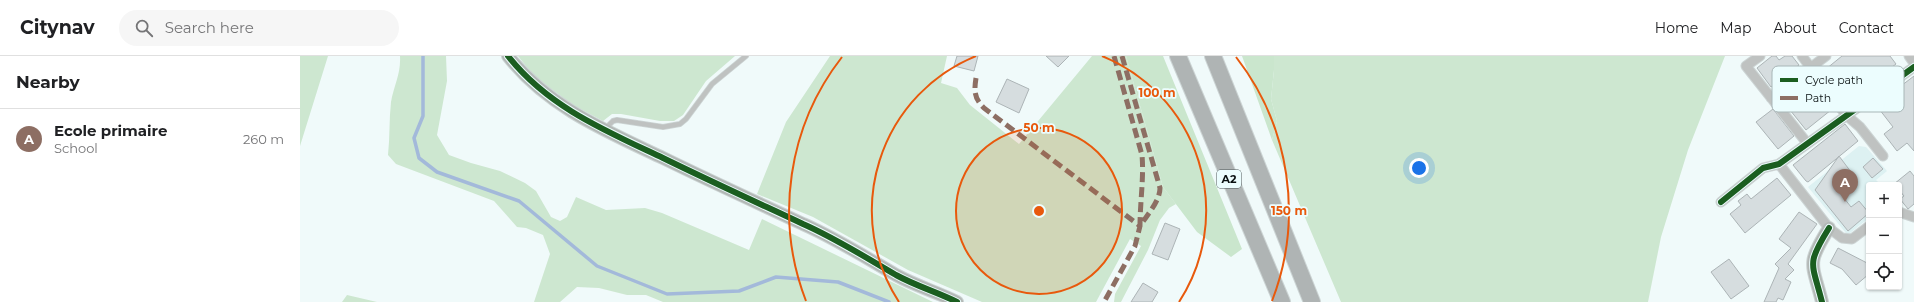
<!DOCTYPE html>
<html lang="en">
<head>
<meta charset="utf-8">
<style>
	:root { --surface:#fff; --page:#f6f6f6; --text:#202124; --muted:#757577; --line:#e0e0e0; --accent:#5a6263 }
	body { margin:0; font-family:Montserrat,sans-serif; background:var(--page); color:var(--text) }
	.controls { position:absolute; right:12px; bottom:12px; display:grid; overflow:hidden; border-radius:4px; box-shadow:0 1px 3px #0004 }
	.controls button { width:36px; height:36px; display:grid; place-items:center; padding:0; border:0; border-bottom:1px solid var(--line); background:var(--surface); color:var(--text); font:20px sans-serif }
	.you { position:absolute; left:1119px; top:112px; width:14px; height:14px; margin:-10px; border:3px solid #fff; border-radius:50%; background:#1a73e8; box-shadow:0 0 0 6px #1a73e833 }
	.badge { display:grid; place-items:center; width:26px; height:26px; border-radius:50%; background:var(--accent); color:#fff; font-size:13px; font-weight:700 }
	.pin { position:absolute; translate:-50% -33px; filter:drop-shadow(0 1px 2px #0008) }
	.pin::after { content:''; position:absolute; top:21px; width:14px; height:12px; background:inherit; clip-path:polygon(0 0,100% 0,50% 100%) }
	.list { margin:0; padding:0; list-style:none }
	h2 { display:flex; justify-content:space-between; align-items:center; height:52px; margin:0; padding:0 16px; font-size:17px }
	h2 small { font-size:13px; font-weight:400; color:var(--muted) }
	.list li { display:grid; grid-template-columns:26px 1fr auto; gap:12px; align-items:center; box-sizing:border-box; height:60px; padding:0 16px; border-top:1px solid var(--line) }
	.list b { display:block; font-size:15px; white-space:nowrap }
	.list p { margin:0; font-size:13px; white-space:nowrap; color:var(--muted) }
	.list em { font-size:13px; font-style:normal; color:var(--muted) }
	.icon { flex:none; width:22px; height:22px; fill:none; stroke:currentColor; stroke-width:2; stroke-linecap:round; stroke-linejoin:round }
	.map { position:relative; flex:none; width:1614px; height:246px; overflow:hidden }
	header { display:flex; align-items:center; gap:24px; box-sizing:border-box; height:56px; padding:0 20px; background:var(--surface); border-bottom:1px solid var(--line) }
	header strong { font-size:19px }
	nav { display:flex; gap:22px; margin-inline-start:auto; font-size:14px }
	.search { width:280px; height:36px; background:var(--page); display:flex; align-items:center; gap:10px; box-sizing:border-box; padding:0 14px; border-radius:22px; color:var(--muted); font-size:15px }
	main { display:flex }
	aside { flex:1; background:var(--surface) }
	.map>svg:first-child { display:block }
</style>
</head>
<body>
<header>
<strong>Citynav</strong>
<div class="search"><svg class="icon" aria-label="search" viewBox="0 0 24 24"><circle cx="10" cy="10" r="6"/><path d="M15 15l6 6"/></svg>Search here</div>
<nav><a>Home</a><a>Map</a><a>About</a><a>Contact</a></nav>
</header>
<main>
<aside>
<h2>Nearby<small></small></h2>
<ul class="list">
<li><span class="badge" style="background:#8d6e63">A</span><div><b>Ecole primaire</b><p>School</p></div><em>260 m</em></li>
</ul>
</aside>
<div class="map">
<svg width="1614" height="246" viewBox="0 0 1614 246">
	<rect width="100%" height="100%" fill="#f0fafa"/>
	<path fill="#ddf1f2" d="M1559,90L1566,91L1587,115L1576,124L1581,129H1569V162L1550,177H1546L1508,131Z"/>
	<path fill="#cde7d0" d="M0,0H28L0,90Z
		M100,0H146L147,25L137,79L149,99L171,107L200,115L225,127L236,135L251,161L260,165L267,161L276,141L306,154L345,152L362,157L449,194L462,163L633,246H363L346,239H327L299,232L277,231L260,246H234L250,198L243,179L226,172L217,171L194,145L96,108L88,99C90,81 89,63 91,46C94,29 101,18 100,0Z
		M218,0H435L406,25L383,59L374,65H360L321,58H312L303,65L273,49L234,20Z
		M530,0H647L641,27L657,32L670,49L719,88L792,0H826L863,131L876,148L869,152L860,164L848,194L821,246H814L815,238L841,190L830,183L796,246H682L608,214L513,161L457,138L486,66Z
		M974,0H1425L1388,94L1361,181L1348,246H1041L972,84L977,65L971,43L974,14Z
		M47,239L77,246H42Z"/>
	<path fill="#cae6cd" d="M826,0H863L942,193L931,201L897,176L863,131Z
		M942,0H974V14L971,43L977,65L972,84Z"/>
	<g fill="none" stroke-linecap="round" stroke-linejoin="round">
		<path stroke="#a3b9da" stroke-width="3.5" d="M123,0V60L114,82L119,102L137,116L219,145L297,210L367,238L439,235L476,221L538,226L589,246"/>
	</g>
	<path fill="#d6dddf" stroke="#acb4b6" d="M657,0H678L674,15L654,10Z
		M746,0H769L758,11Z
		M1472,0H1476L1479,4L1485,0H1492L1499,9L1471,31L1457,12Z
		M1542,0H1590L1596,8L1549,44L1526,13Z
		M1614,20V95L1607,87L1597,95L1584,78L1593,71L1576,49Z
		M707,23L729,33L719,57L696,46Z
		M1508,24L1531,54L1506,74L1482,44Z
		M1473,53L1494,80L1478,93L1456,66Z
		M1545,68L1558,85L1508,126L1506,125L1493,109Z
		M1539,100L1554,120L1537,133L1551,151L1559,145L1569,157L1548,175L1515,134Z
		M1573,102L1583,113L1572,122L1563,111Z
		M1610,115L1614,120V148L1608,153L1600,143L1604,140L1599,134V129L1594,128Z
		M1477,122L1491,139L1445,177L1430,158L1441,149L1438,145L1447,138L1451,143Z
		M1499,156L1517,168L1488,208L1494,214L1485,223L1491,226L1483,244L1478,242L1476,246H1464L1479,212L1475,208L1491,192L1479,183Z
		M865,167L880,173L868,204L852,198Z
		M1538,192L1569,208V218L1556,229L1542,213L1530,207Z
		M1429,203L1449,230L1431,243L1411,216Z
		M843,227L858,236L852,246H831Z"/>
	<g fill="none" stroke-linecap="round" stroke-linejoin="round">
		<defs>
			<path id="lane" d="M305,73L313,65L317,64L363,71L380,68L386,63L412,28L446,0"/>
			<path id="street" d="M1460,0L1446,10L1507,87
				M1502,0L1546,59L1560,71L1583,100
				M1609,0L1614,7
				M1471,42L1526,0
				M1479,108L1529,172L1542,182L1552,183L1569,170
				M1421,146L1463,112L1479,108L1614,11
				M1599,156L1614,161"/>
			<path id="secondary" d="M208,0C248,51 306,75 363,102C410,125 456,146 503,168C535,182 565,201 596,219C616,230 637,236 657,246
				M1522,246C1512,206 1506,209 1529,172"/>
			<path id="highway" d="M878,0L982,246
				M913,0L1012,246"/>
		</defs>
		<use href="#lane" stroke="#ccd4d4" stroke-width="6"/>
		<use href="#street" stroke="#ccd4d4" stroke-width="11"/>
		<use href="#secondary" stroke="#ccd4d4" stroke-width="14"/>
		<use href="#highway" stroke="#ccd4d4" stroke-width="18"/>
		<use href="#lane" stroke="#bfc2c1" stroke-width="4.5"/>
		<use href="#street" stroke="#bfc2c1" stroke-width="9"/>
		<use href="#secondary" stroke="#b3b8b6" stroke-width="12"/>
		<use href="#highway" stroke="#afb4b4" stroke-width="16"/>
		<path stroke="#8d6e63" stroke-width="5" stroke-dasharray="10 5" stroke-linecap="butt" d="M814,0L842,99C844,122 840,146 840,170
			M822,0L860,132C860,145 847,159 840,170
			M676,22C674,35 674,42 684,52L840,170L835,190L804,246"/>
		<defs>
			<path id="cycleway" d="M208,0C248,51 306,75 363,102C410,125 456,146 503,168C535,182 565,201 596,219C616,230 637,236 657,246
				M1421,146L1463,112L1479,108L1614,11
				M1522,246C1512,206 1506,209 1529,172"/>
		</defs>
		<use href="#cycleway" stroke="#ecfdfe" stroke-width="8"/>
		<use href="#cycleway" stroke="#1b5e20" stroke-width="6"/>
	</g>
	<circle cx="739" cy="155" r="83" fill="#e8590c" fill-opacity=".12"/>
	<g fill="none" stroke="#e8590c" stroke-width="2">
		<circle cx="739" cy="155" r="83"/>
		<path d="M599 246A167 167 0 0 1 676 0M802 0A167 167 0 0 1 879 246"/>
		<path d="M506 245A250 250 0 0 1 542 1M936 1A250 250 0 0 1 972 245"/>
	</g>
	<g text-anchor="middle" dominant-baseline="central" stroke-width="3.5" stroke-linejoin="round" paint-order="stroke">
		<rect fill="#ecfdfe" stroke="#4d5758" stroke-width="1" x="917" y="114" width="24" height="18" rx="3"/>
		<g font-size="11" font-weight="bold" fill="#091011">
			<text x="929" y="123">A2</text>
		</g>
	</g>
	<rect x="1472" y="10" width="132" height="46" rx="6" fill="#ecfdfe" stroke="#a8b6b7" stroke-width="1"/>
	<rect x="1480" y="22" width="18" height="4" fill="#1b5e20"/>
	<rect x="1480" y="40" width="18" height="4" fill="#8d6e63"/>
	<g font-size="11" fill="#091011">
		<text x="1505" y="28">Cycle path</text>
		<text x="1505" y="46">Path</text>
	</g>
	<circle cx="739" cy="155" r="6" fill="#e8590c" stroke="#ecfdfe" stroke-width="2"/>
	<g font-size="12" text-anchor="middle" font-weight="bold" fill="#e8590c" stroke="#ecfdfe" stroke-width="3.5" stroke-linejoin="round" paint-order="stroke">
		<text x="857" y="41">100 m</text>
		<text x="739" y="76">50 m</text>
		<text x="989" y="159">150 m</text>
	</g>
</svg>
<div class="controls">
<button>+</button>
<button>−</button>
<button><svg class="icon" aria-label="locate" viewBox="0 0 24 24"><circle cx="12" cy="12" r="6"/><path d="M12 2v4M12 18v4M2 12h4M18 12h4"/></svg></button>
</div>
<div class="you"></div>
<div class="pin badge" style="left:1545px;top:146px;background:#8d6e63">A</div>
</div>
</main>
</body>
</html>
